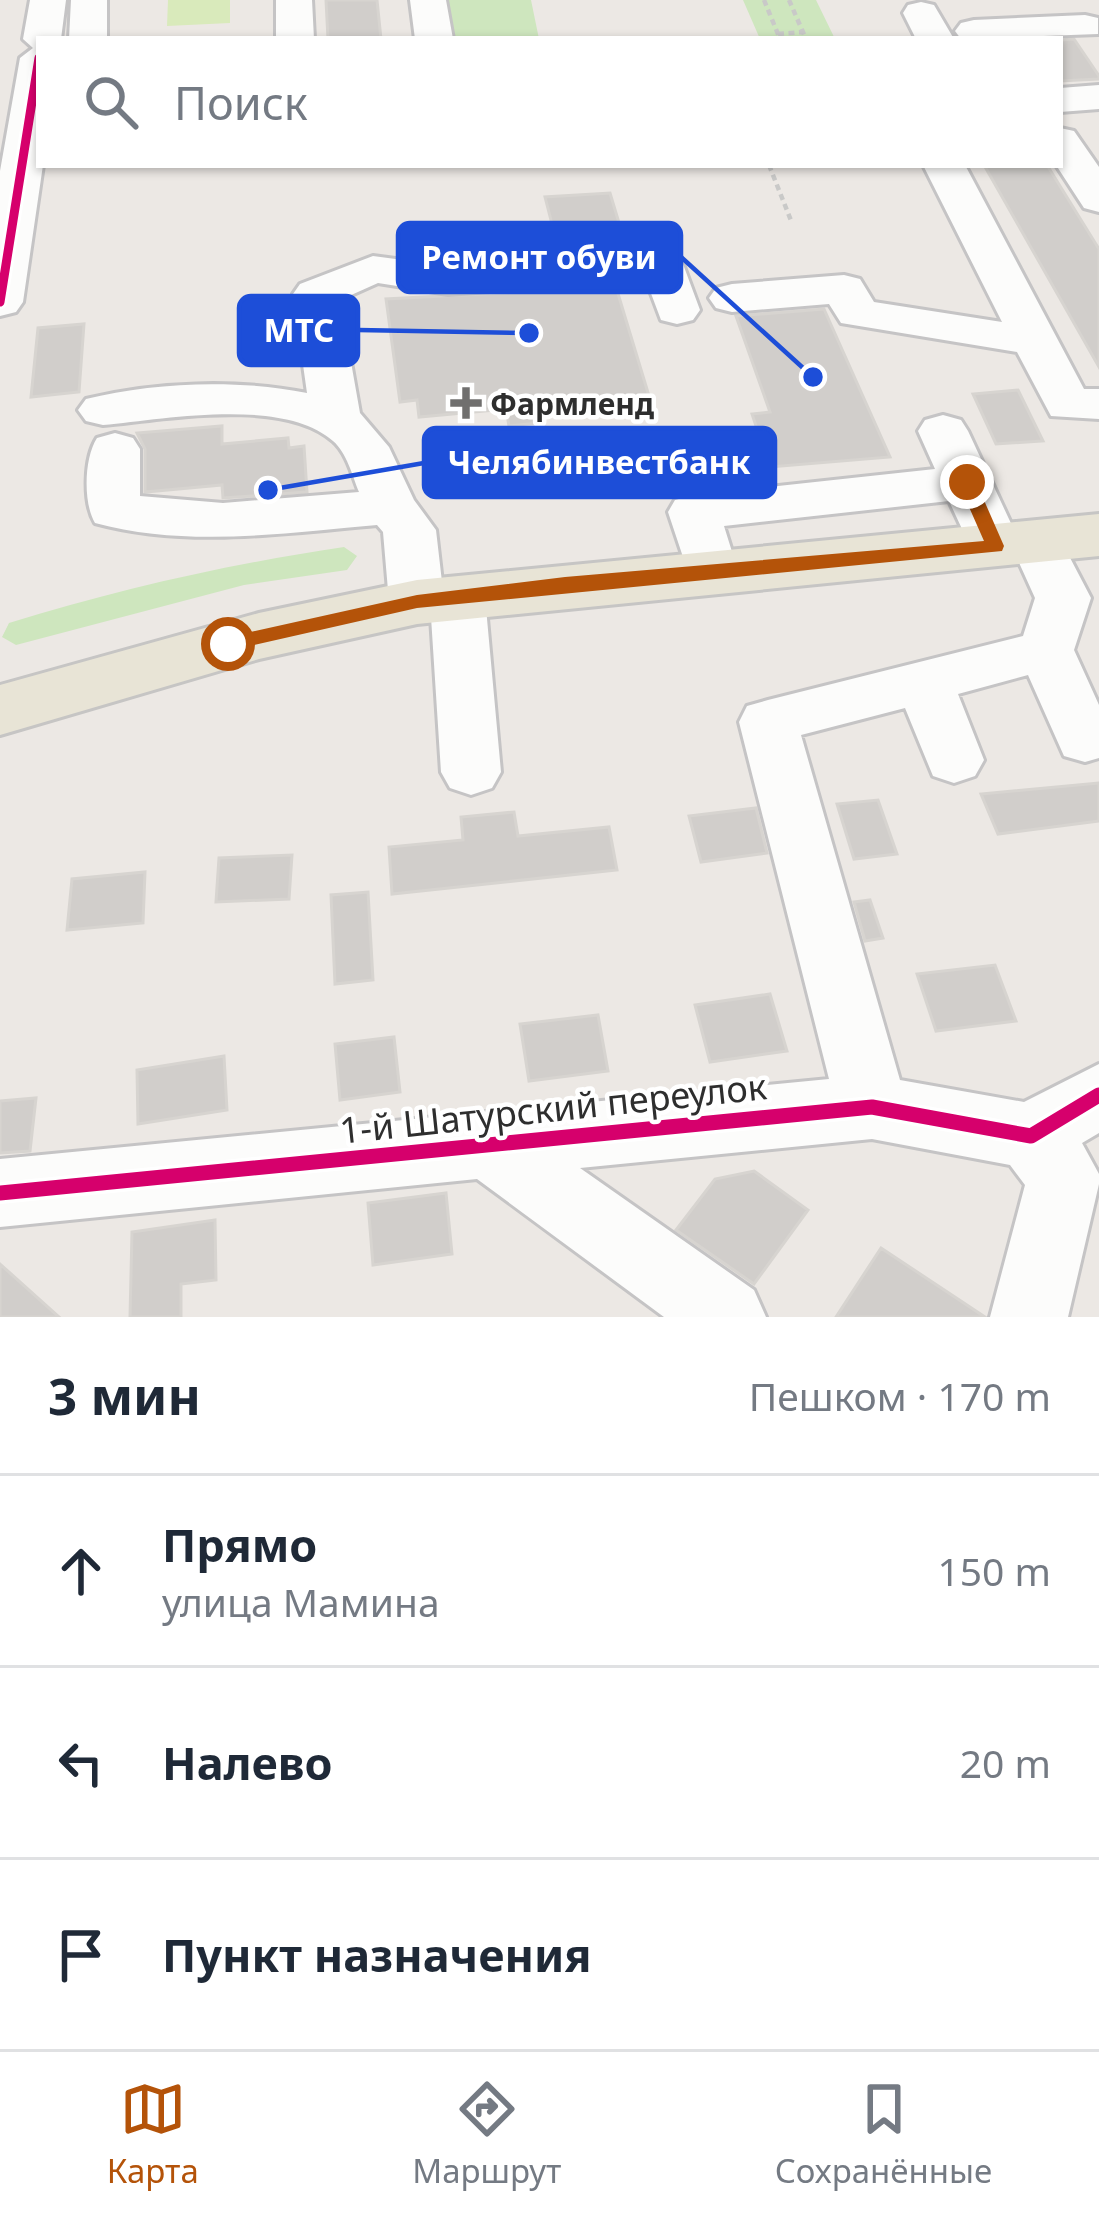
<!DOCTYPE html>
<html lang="ru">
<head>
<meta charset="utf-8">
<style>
	:root { --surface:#fff; --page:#f2f2f3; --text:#1f2937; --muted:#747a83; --line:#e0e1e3; --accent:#b45309 }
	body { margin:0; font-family:"Noto Sans",sans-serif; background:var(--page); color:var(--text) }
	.stop { position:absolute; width:36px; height:36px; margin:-27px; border:9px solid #b45309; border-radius:50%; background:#fff }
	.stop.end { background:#b45309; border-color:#fff; box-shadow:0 3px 12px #0008 }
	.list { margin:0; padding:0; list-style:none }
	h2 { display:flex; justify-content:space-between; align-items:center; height:156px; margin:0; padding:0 48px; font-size:51px }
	h2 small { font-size:39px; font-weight:400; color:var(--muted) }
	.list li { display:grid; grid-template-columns:78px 1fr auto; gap:36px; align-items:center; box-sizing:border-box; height:192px; padding:0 48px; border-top:3px solid var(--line) }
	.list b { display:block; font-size:45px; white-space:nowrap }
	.list p { margin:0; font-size:39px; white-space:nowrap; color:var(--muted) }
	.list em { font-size:39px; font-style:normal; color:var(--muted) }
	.icon { flex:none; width:66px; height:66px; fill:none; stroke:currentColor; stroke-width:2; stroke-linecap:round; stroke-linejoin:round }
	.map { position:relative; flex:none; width:1099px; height:1317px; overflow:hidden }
	.search { position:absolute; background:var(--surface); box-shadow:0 3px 9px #0004; left:36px; right:36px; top:36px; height:132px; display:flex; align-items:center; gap:30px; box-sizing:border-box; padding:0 42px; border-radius:0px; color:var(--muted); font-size:45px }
	.sheet { height:732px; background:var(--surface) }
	nav { display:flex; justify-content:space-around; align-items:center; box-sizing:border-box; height:168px; border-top:3px solid var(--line); background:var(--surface); font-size:33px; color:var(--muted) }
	nav a { display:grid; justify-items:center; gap:6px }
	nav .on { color:var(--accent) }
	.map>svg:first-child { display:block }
</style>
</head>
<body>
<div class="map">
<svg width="1099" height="1317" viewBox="0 0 1099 1317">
	<rect width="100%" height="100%" fill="#ece8e4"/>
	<path fill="#cee6be" d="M446,0H531L539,39H453Z
		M743,0H816L835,39H760Z
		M344,547L357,556L347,570L244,585L16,645L2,637L9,623C119,589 230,564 344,547Z"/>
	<path fill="#d9eabb" d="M168,0H230V23L167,26Z"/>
	<path fill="#d1cecb" stroke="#d7d4d0" stroke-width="3" d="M326,0H377L381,39H328Z
		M1074,39L1099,76V79L1060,81V40Z
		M984,165H1047L1099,249V367Z
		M610,193L619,223L553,228L545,197Z
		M616,287L649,396L536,406L539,423L509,426L506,409L419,417L417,400L400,402L386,299Z
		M824,309L890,457L770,467L752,414L770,412L736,316Z
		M84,324L79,392L31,397L38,328Z
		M1018,390L1043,441L996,444L973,394Z
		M222,426V444L288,438L289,448L304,446L307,492L223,498L222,485L145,492V449L137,433Z
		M1099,783V821L998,834L981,794Z
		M878,800L897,854L854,859L837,804Z
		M756,808L767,853L701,862L689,816Z
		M514,812L518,836L609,827L617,870L392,894L389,847L463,840L461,817Z
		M292,855L289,899L216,902L219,858Z
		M145,872L143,923L67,930L72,879Z
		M368,892L373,980L335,984L331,895Z
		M870,900L883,938L865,941L854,902Z
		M995,965L1016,1021L936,1031L917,974Z
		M770,994L787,1051L710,1062L695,1005Z
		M598,1015L608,1071L529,1081L520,1024Z
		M394,1037L400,1092L340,1100L335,1044Z
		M224,1056L227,1110L138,1124L137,1070Z
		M36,1098L30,1151L0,1153V1101Z
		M754,1171L808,1210L754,1284L676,1230L715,1179Z
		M446,1193L452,1254L373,1265L368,1203Z
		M215,1220L216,1280L181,1284V1317H130L132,1232Z
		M881,1248L985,1317H836Z
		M0,1264L59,1317H0Z"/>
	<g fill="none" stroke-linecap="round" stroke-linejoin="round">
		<defs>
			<path id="minor" d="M30,0H66L61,39H39V165H43L23,302L16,312L0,316V171L20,58L33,48L23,39Z
				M71,0H107V39H69Z
				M276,0H312L314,39H276Z
				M410,0H446L453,39H415Z
				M921,2L934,5L954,39H916L903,13L908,5Z
				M1085,15L1098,18V34L961,39L955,31L961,23L974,20Z
				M1099,85V109L1060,112V88Z
				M1060,128L1074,131L1099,167V212L1084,208L1056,165H1060Z
				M923,165H965L1084,389H1099V419L1051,416L1017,352L841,323L829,304L732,312L716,308L709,298L716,288L732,284L844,275L860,279L874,302L1002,322Z
				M664,252L680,256L700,310L693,320L677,324L661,320L646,280L448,294L378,283L340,300L360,413L389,447L414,500L436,530L442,582L457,578L476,583L485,597L501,772L492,788L471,795L450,788L441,772L431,617L417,621L397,616L389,602L383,532L377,525C284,533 187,548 95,523C83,503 84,458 97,438L115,433L133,438L140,449V496L223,503L359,492C352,475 347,453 333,441C283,397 166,419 103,425L86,421L78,410L86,399C153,382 239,379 307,393L293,294L300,284L373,256L448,266Z
				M943,415L961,420L968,431L1015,532L1036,524L1055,529L1091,598L1074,650L1099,705V758L1085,762L1064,756L1028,675L958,694L984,760L975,776L954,783L933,776L905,708L801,735L900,1080L1024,1102L1099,1064V1133L1082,1143L1099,1174V1184L1068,1317H990L1025,1185L1010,1165L872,1139L580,1168L754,1290L766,1317H664L477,1179L0,1227V1159L829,1079L739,722L747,706L768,700L1023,636L1035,598L1016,556L995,564L976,559L949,501L724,526L738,571L730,584L711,590L692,584L668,512L675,500L694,495L935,469L918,431L925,420Z"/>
			<path id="major" d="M1099,514V556L417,624L259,659L0,735V685L259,613L417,580Z"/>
		</defs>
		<use href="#minor" stroke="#c5c4c5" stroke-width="6"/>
		<use href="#major" stroke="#c6c5c4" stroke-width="6"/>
		<path stroke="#c9c9c8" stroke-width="4.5" stroke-dasharray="6 4.5" stroke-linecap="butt" d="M764,0L780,39
			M789,0L806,39
			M778,34L803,32
			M769,165L792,223"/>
		<use href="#minor" fill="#fcfcfb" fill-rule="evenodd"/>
		<use href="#major" fill="#e8e4d6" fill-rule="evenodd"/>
		<defs>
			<path id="cycleway-far1" d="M0,302L39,58"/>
			<path id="cycleway" d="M0,1193L872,1107L1031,1136L1099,1095"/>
		</defs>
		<use href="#cycleway-far1" stroke="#fff" stroke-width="15"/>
		<use href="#cycleway" stroke="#fff" stroke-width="22"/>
		<use href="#cycleway-far1" stroke="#d6006c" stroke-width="9"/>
		<use href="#cycleway" stroke="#d6006c" stroke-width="15"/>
	</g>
	<path fill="#b45309" d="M967,476L976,482L1004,546L1002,551L417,608L228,651L218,644L228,637L417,595L565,577L984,541L958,482Z"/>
	<path fill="#706f6e" stroke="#fff" stroke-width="4.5" d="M460 385h12v12h12v12h-12v12h-12v-12h-12v-12h12z"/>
	<g text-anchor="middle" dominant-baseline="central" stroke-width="9" stroke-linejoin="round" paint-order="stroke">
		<g font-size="30" font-weight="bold" fill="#2e2e2e" stroke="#fff" text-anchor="start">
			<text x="490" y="403">Фармленд</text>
		</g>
		<g font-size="36" fill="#2e2e2e" stroke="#fff">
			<text transform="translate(553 1108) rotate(-6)">1-й Шатурский переулок</text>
		</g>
	</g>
	<path fill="none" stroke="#1d4ed8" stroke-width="4.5" d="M813 377L681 257M529 333L358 330M268 490L424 463"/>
	<g fill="#1d4ed8" stroke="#fff" stroke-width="4.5">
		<circle cx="813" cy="377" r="12"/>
		<circle cx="529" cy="333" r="12"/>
		<circle cx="268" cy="490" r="12"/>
	</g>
	<g fill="#1d4ed8" stroke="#1d4ed8" stroke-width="4.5">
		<rect x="398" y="223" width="283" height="69" rx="12"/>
		<rect x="239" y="296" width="119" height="69" rx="12"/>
		<rect x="424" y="428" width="351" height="69" rx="12"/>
	</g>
	<g font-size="33" text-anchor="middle" font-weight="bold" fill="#fff">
		<text x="539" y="269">Ремонт обуви</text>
		<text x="299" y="342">МТС</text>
		<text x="599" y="474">Челябинвестбанк</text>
	</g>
</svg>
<div class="stop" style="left:228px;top:644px"></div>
<div class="stop end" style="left:967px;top:482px"></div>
<div class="search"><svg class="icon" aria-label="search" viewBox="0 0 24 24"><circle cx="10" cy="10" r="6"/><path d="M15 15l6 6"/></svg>Поиск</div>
</div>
<section class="sheet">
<h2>3 мин<small>Пешком · 170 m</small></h2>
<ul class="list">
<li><svg class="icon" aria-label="ahead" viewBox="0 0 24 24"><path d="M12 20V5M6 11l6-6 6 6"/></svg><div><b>Прямо</b><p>улица Мамина</p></div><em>150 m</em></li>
<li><svg class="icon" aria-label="left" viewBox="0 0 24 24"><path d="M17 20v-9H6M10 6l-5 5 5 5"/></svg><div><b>Налево</b></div><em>20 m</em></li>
<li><svg class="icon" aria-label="arrive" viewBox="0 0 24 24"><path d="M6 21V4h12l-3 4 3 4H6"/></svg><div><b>Пункт назначения</b></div></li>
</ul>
</section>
<nav>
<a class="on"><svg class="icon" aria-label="map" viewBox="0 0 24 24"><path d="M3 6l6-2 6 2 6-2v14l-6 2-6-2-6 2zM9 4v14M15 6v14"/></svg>Карта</a>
<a><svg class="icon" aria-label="directions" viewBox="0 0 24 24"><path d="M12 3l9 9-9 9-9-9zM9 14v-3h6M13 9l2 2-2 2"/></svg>Маршрут</a>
<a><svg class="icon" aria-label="saved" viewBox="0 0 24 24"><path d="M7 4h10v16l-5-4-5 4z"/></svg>Сохранённые</a>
</nav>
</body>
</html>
